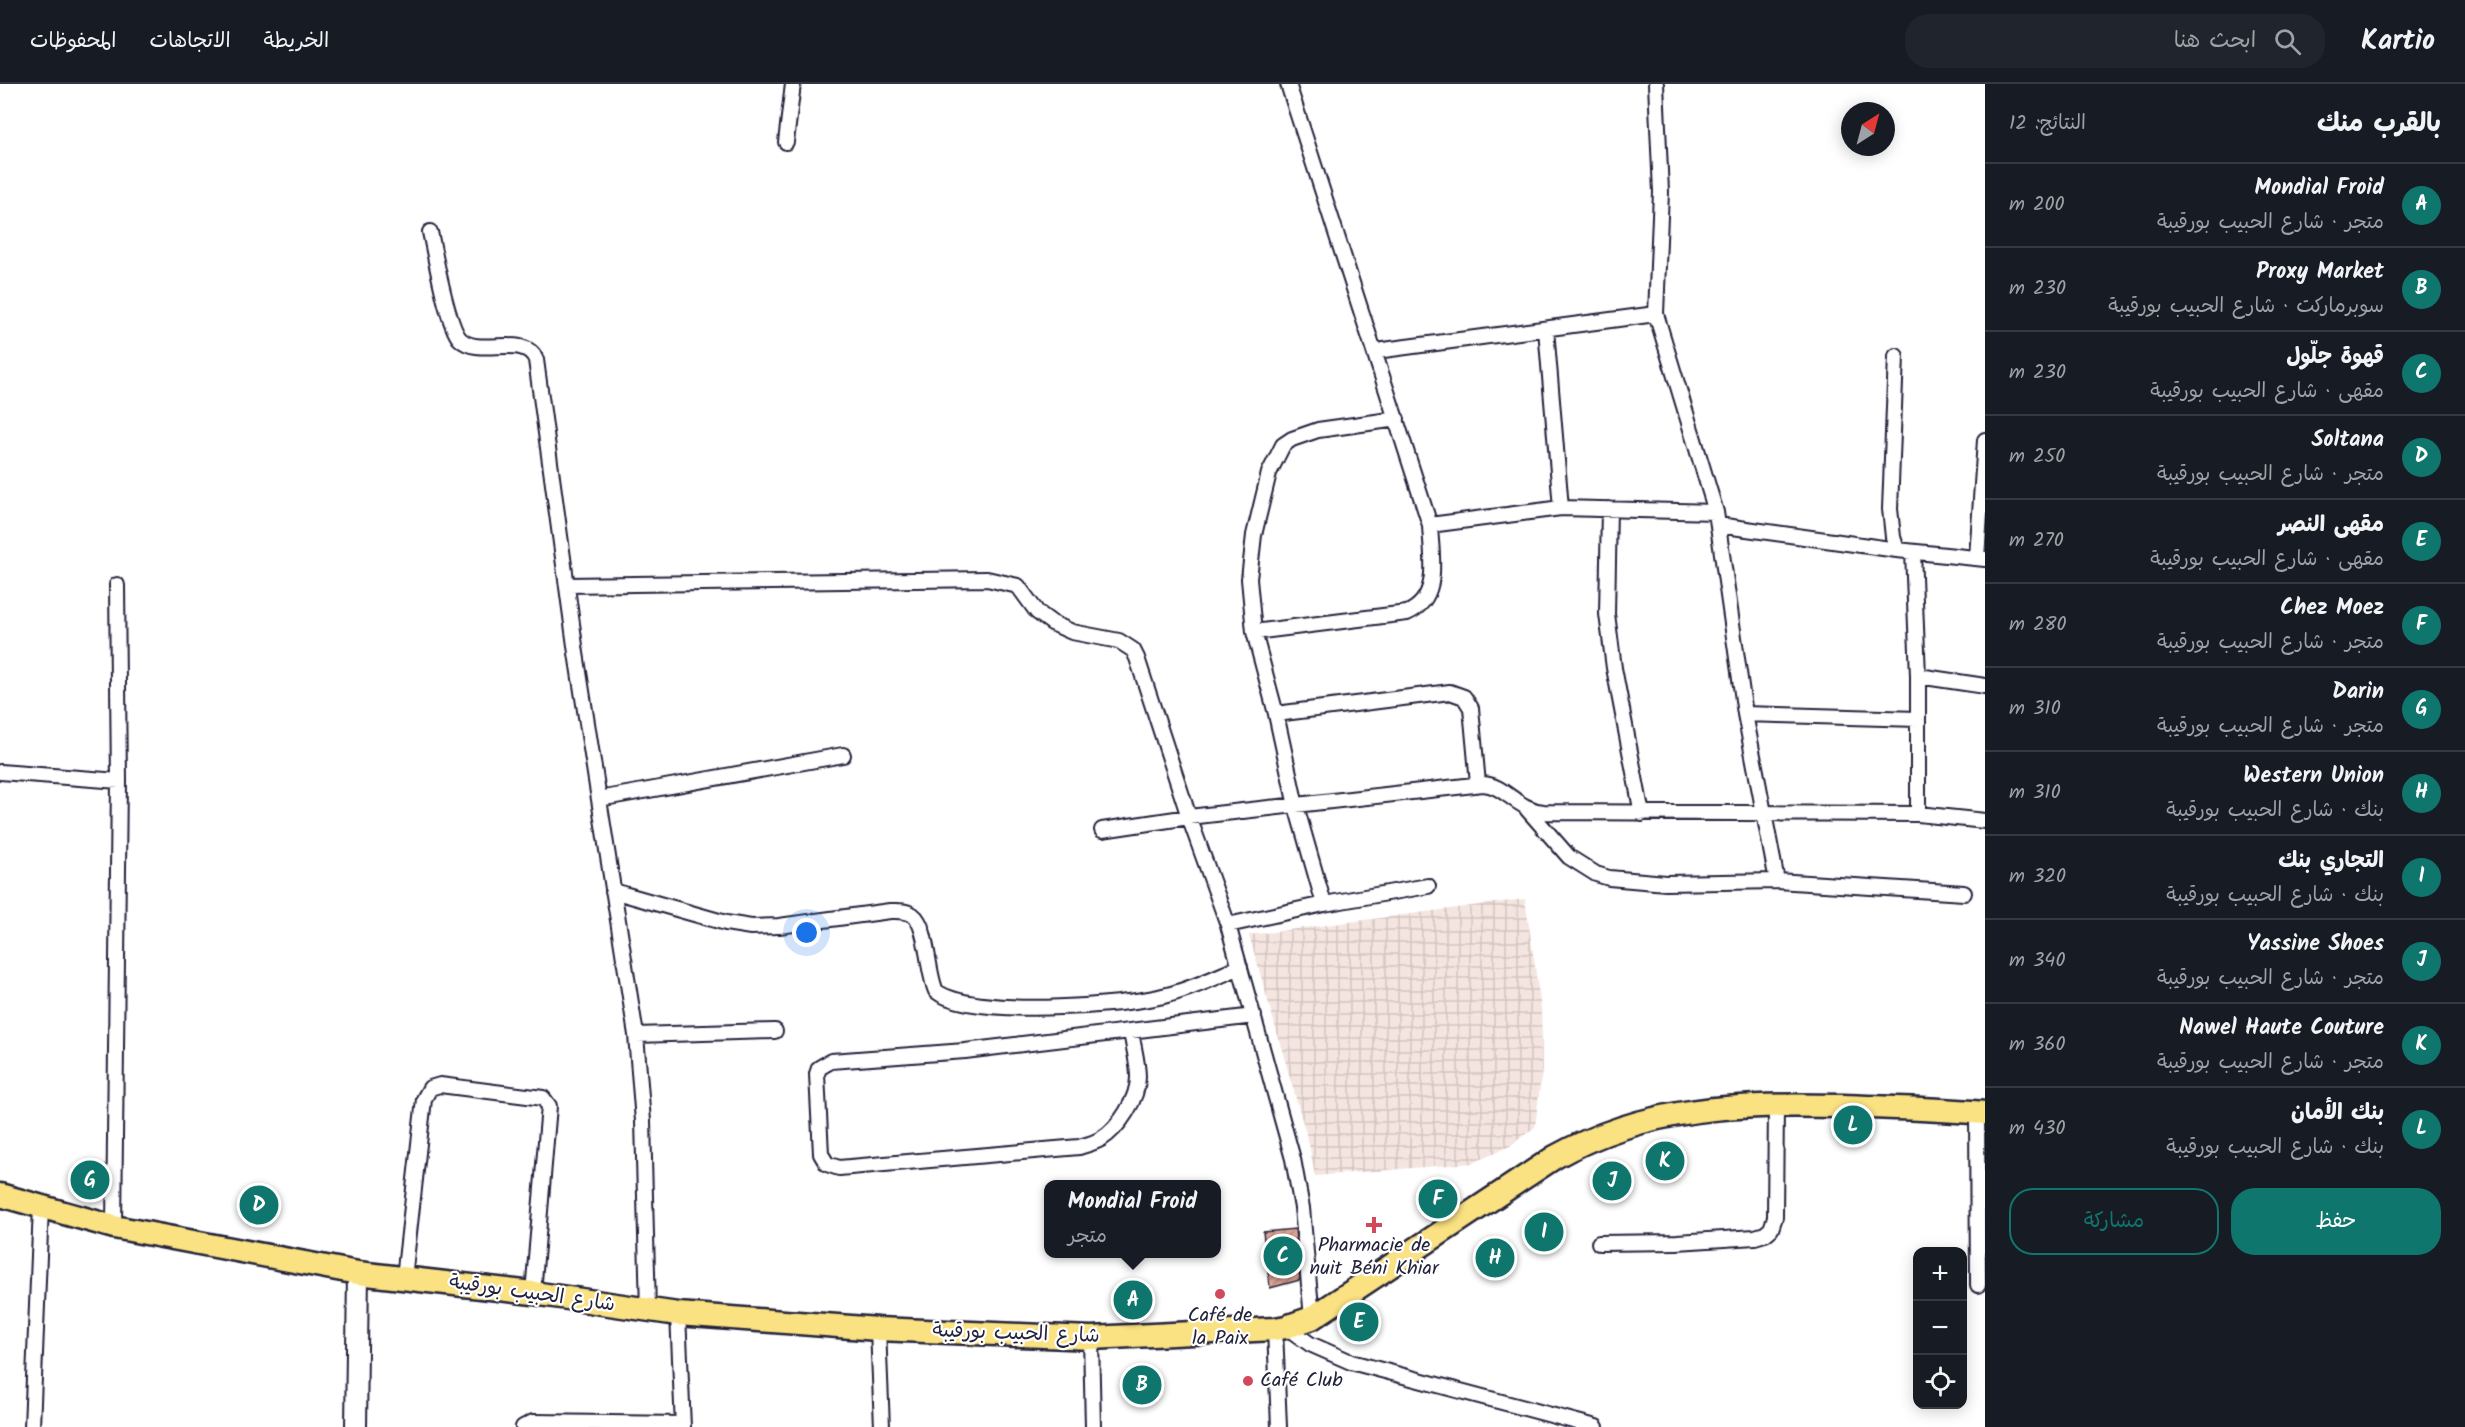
<!DOCTYPE html>
<html lang="ar">
<head>
<meta charset="utf-8">
<style>
	:root { --surface:#171b24; --page:#20242c; --text:#f1f3f6; --muted:#9ea1a6; --line:#363941; --accent:#0f766e }
	body { margin:0; font-family:Kalam,"Playpen Sans Arabic",sans-serif; background:var(--page); color:var(--text); direction:rtl }
	.controls { position:absolute; right:18px; bottom:18px; display:grid; overflow:hidden; border-radius:12px; box-shadow:0 3px 15px #0003 }
	.controls button { width:54px; height:54px; display:grid; place-items:center; padding:0; border:0; border-bottom:2px solid var(--line); background:var(--surface); color:var(--text); font:30px sans-serif }
	.compass { position:absolute; left:1841px; top:18px; width:54px; height:54px; border-radius:50%; background:var(--surface); box-shadow:0 3px 15px #0003; rotate:36deg }
	.you { position:absolute; left:807px; top:849px; width:21px; height:21px; margin:-15px; border:4px solid #fff; border-radius:50%; background:#1a73e8; box-shadow:0 0 0 9px #1a73e833 }
	.badge { display:grid; place-items:center; width:39px; height:39px; border-radius:50%; background:var(--accent); color:#fff; font-size:20px; font-weight:700 }
	.pin { position:absolute; translate:-50% -50%; border:3px solid #fff; box-shadow:0 2px 6px #0006 }
	.popup { position:absolute; left:1044px; top:1096px; width:177px; height:78px; box-sizing:border-box; display:grid; place-content:center; border-radius:12px; background:var(--surface); filter:drop-shadow(0 2px 4px #0005); font-size:20px; white-space:nowrap; color:var(--muted) }
	.popup b { font-size:22px; color:var(--text) }
	.popup::after { content:''; position:absolute; left:50%; top:100%; margin-left:-12px; border:12px solid transparent; border-top-color:var(--surface) }
	.list { margin:0; padding:0; list-style:none }
	h2 { display:flex; justify-content:space-between; align-items:center; height:78px; margin:0; padding:0 24px; font-size:26px }
	h2 small { font-size:20px; font-weight:400; color:var(--muted) }
	.list li { display:grid; grid-template-columns:39px 1fr auto; gap:18px; align-items:center; box-sizing:border-box; height:84px; padding:0 24px; border-top:2px solid var(--line) }
	.list b { display:block; font-size:22px; white-space:nowrap }
	.list p { margin:0; font-size:20px; white-space:nowrap; color:var(--muted) }
	.list em { font-size:20px; font-style:normal; color:var(--muted) }
	.actions { display:flex; gap:12px; padding:18px 24px }
	.actions a { flex:1; padding:14px 0; border:2px solid var(--accent); border-radius:24px; text-align:center; font-size:21px; color:var(--accent) }
	.actions .main { background:var(--accent); color:#fff }
	.icon { flex:none; width:33px; height:33px; fill:none; stroke:currentColor; stroke-width:2; stroke-linecap:round; stroke-linejoin:round }
	.map { position:relative; flex:none; width:1985px; height:1343px; overflow:hidden; direction:ltr }
	header { display:flex; align-items:center; gap:36px; box-sizing:border-box; height:84px; padding:0 30px; background:var(--surface); border-bottom:2px solid var(--line) }
	header strong { font-size:28px }
	nav { display:flex; gap:33px; margin-inline-start:auto; font-size:21px }
	.search { width:420px; height:54px; background:var(--page); display:flex; align-items:center; gap:15px; box-sizing:border-box; padding:0 21px; border-radius:24px; color:var(--muted); font-size:22px }
	main { display:flex }
	aside { flex:1; background:var(--surface) }
	.map>svg:first-child { display:block }
</style>
</head>
<body>
<header>
<strong>Kartio</strong>
<div class="search"><svg class="icon" aria-label="search" viewBox="0 0 24 24"><circle cx="10" cy="10" r="6"/><path d="M15 15l6 6"/></svg>ابحث هنا</div>
<nav><a>الخريطة</a><a>الاتجاهات</a><a>المحفوظات</a></nav>
</header>
<main>
<aside>
<h2>بالقرب منك<small>النتائج: 12</small></h2>
<ul class="list">
<li><span class="badge">A</span><div><b>Mondial Froid</b><p>متجر · شارع الحبيب بورقيبة</p></div><em>200 m</em></li>
<li><span class="badge">B</span><div><b>Proxy Market</b><p>سوبرماركت · شارع الحبيب بورقيبة</p></div><em>230 m</em></li>
<li><span class="badge">C</span><div><b>قهوة جلّول</b><p>مقهى · شارع الحبيب بورقيبة</p></div><em>230 m</em></li>
<li><span class="badge">D</span><div><b>Soltana</b><p>متجر · شارع الحبيب بورقيبة</p></div><em>250 m</em></li>
<li><span class="badge">E</span><div><b>مقهى النصر</b><p>مقهى · شارع الحبيب بورقيبة</p></div><em>270 m</em></li>
<li><span class="badge">F</span><div><b>Chez Moez</b><p>متجر · شارع الحبيب بورقيبة</p></div><em>280 m</em></li>
<li><span class="badge">G</span><div><b>Darin</b><p>متجر · شارع الحبيب بورقيبة</p></div><em>310 m</em></li>
<li><span class="badge">H</span><div><b>Western Union</b><p>بنك · شارع الحبيب بورقيبة</p></div><em>310 m</em></li>
<li><span class="badge">I</span><div><b>التجاري بنك</b><p>بنك · شارع الحبيب بورقيبة</p></div><em>320 m</em></li>
<li><span class="badge">J</span><div><b>Yassine Shoes</b><p>متجر · شارع الحبيب بورقيبة</p></div><em>340 m</em></li>
<li><span class="badge">K</span><div><b>Nawel Haute Couture</b><p>متجر · شارع الحبيب بورقيبة</p></div><em>360 m</em></li>
<li><span class="badge">L</span><div><b>بنك الأمان</b><p>بنك · شارع الحبيب بورقيبة</p></div><em>430 m</em></li>
</ul>
<div class="actions"><a class="main">حفظ</a><a>مشاركة</a></div>
</aside>
<div class="map">
<svg width="1985" height="1343" viewBox="0 0 1985 1343">
	<defs>
		<pattern id="industrial-grid" width="8" height="8" patternUnits="userSpaceOnUse" patternTransform="scale(1.5)"><rect width="8" height="8" fill="#f5e5e0"/><path d="M0 4h8M4 0v8" fill="none" stroke="#d2c4c1"/></pattern>
		<pattern id="building-hatch" width="6" height="6" patternUnits="userSpaceOnUse" patternTransform="scale(1.5)"><rect width="6" height="6" fill="#dfa798"/><path d="M-1 1l2-2M0 6l6-6M5 7l2-2" fill="none" stroke="#bf8f84"/></pattern>
	</defs>
	<rect width="100%" height="100%" fill="#fff"/>
	<filter id="ink" filterUnits="userSpaceOnUse"><feTurbulence type="fractalNoise" baseFrequency=".0167" numOctaves="2"/><feDisplacementMap in="SourceGraphic" scale="12" xChannelSelector="R" yChannelSelector="G"/><feConvolveMatrix kernelMatrix="1 2 1 2 8 2 1 2 1" color-interpolation-filters="sRGB"/></filter>
	<g filter="url(#ink)">
		<path fill="url(#industrial-grid)" d="M1525,815L1541,924L1542,986L1535,1043L1510,1062L1473,1079L1315,1092L1309,1060L1249,851Z"/>
		<path fill="url(#building-hatch)" stroke="#22223b" stroke-width="1.5" d="M1295,1145L1300,1196L1270,1204L1263,1148Z
			M1369,1223L1366,1248L1351,1242L1350,1233Z"/>
		<g fill="none" stroke-linecap="round" stroke-linejoin="round">
			<defs>
				<path id="street" d="M1288,0L1430,441L1561,424L1716,428
					M1656,0L1661,108L1656,230
					M786,58L793,0
					M430,148C435,170 447,241 460,255C479,274 526,248 536,276L576,569L636,951L643,1037L648,1226
					M1546,245L1561,424
					M1376,267L1656,230L1716,428L1745,630L1777,797
					M1896,272L1890,425L1893,453L1897,466
					M1609,425L1607,530L1614,584L1642,730
					M1718,441L1897,466L1985,475
					M1913,468L1918,592V730
					M1977,474L1985,356
					M567,501L987,495L1018,502L1037,528L1052,539L1072,548L1119,557L1133,566L1137,574L1189,733L1228,841L1293,1075L1302,1124L1312,1234
					M1254,548L1407,529C1442,514 1431,472 1430,441
					M1918,592L1985,602
					M1276,630L1450,608L1464,613L1471,624L1478,700
					M1745,630L1918,635
					M0,688L119,697
					M599,715L843,671
					M1527,725L1569,773L1596,790L1609,794L1666,799L1777,797L1964,809
					M1102,746L1189,733L1483,700C1505,701 1517,726 1544,728L1918,730L1985,737
					M613,807L726,839L751,843L779,842L890,827C897,827 906,826 913,831C928,842 927,889 936,907C969,934 1124,923 1167,911C1192,905 1216,893 1240,883
					M1324,820L1296,722L1276,630L1254,548L1249,495L1254,451L1269,389L1283,361L1292,355L1318,346L1397,335
					M1228,841L1324,820L1428,802
					M1131,947C1133,962 1138,978 1138,993C1138,1015 1119,1044 1101,1055C1094,1059 1086,1061 1079,1063L839,1084L827,1080L821,1070L817,990L819,984L831,977L965,967L1254,932
					M636,951L775,947
					M1977,1028L1978,1201
					M114,1143L119,697L117,501
					M1599,1159L1677,1158L1755,1153L1765,1150L1771,1145L1775,1133L1776,1021
					M404,1194L424,1015L430,1004L440,1001L543,1014L549,1022L533,1209
					M678,1230L683,1343
					M1286,1243L1310,1260L1351,1278L1596,1343
					M878,1245L882,1343
					M1275,1245L1279,1343
					M1091,1254L1093,1343
					M32,1343L41,1123
					M523,1343L533,1338L683,1340"/>
				<path id="secondary" d="M356,1343L358,1189"/>
				<path id="primary" d="M0,1111L114,1143L358,1189L533,1209L678,1230L878,1245L1091,1254L1275,1245L1286,1243L1312,1234L1555,1073C1649,1021 1739,1020 1843,1022C1891,1024 1938,1025 1985,1029"/>
			</defs>
			<use href="#street" stroke="#22223b" stroke-width="18"/>
			<use href="#secondary" stroke="#22223b" stroke-width="24"/>
			<use href="#primary" stroke="#22223b" stroke-width="27"/>
			<use href="#street" stroke="#fff" stroke-width="14"/>
			<use href="#secondary" stroke="#fff" stroke-width="20"/>
			<use href="#primary" stroke="#fae181" stroke-width="22"/>
		</g>
	</g>
	<g fill="#d1495b" stroke="#fff" stroke-width="2">
		<path d="M1371 1132h6v6h6v6h-6v6h-6v-6h-6v-6h6z"/>
		<circle cx="1220" cy="1210" r="6"/>
		<circle cx="1248" cy="1297" r="6"/>
	</g>
	<g text-anchor="middle" dominant-baseline="central" stroke-width="4.5" stroke-linejoin="round" paint-order="stroke">
		<g font-size="20" fill="#22223b" stroke="#fff">
			<text x="1374" y="1162">Pharmacie de<tspan x="1374" dy="23">nuit Béni Khiar</tspan></text>
			<text x="1220" y="1232">Café de<tspan x="1220" dy="23">la Paix</tspan></text>
			<text x="1260" y="1297" text-anchor="start">Café Club</text>
		</g>
		<g font-size="20" fill="#22223b" stroke="#fff">
			<text transform="translate(532 1210) rotate(8)">شارع الحبيب بورقيبة</text>
			<text transform="translate(1016 1250) rotate(2)">شارع الحبيب بورقيبة</text>
		</g>
	</g>
</svg>
<div class="controls">
<button>+</button>
<button>−</button>
<button><svg class="icon" aria-label="locate" viewBox="0 0 24 24"><circle cx="12" cy="12" r="6"/><path d="M12 2v4M12 18v4M2 12h4M18 12h4"/></svg></button>
</div>
<svg class="compass" viewBox="-18 -18 36 36"><path d="M0-13l5 13h-10z" fill="#e53935"/><path d="M0 13l5-13h-10z" fill="#9ea1a6"/></svg>
<div class="you"></div>
<div class="pin badge" style="left:1133px;top:1216px">A</div>
<div class="popup"><b>Mondial Froid</b>متجر</div>
<div class="pin badge" style="left:1142px;top:1301px">B</div>
<div class="pin badge" style="left:1283px;top:1172px">C</div>
<div class="pin badge" style="left:259px;top:1121px">D</div>
<div class="pin badge" style="left:1359px;top:1238px">E</div>
<div class="pin badge" style="left:1438px;top:1115px">F</div>
<div class="pin badge" style="left:90px;top:1096px">G</div>
<div class="pin badge" style="left:1495px;top:1174px">H</div>
<div class="pin badge" style="left:1544px;top:1148px">I</div>
<div class="pin badge" style="left:1612px;top:1097px">J</div>
<div class="pin badge" style="left:1665px;top:1077px">K</div>
<div class="pin badge" style="left:1853px;top:1041px">L</div>
</div>
</main>
</body>
</html>
